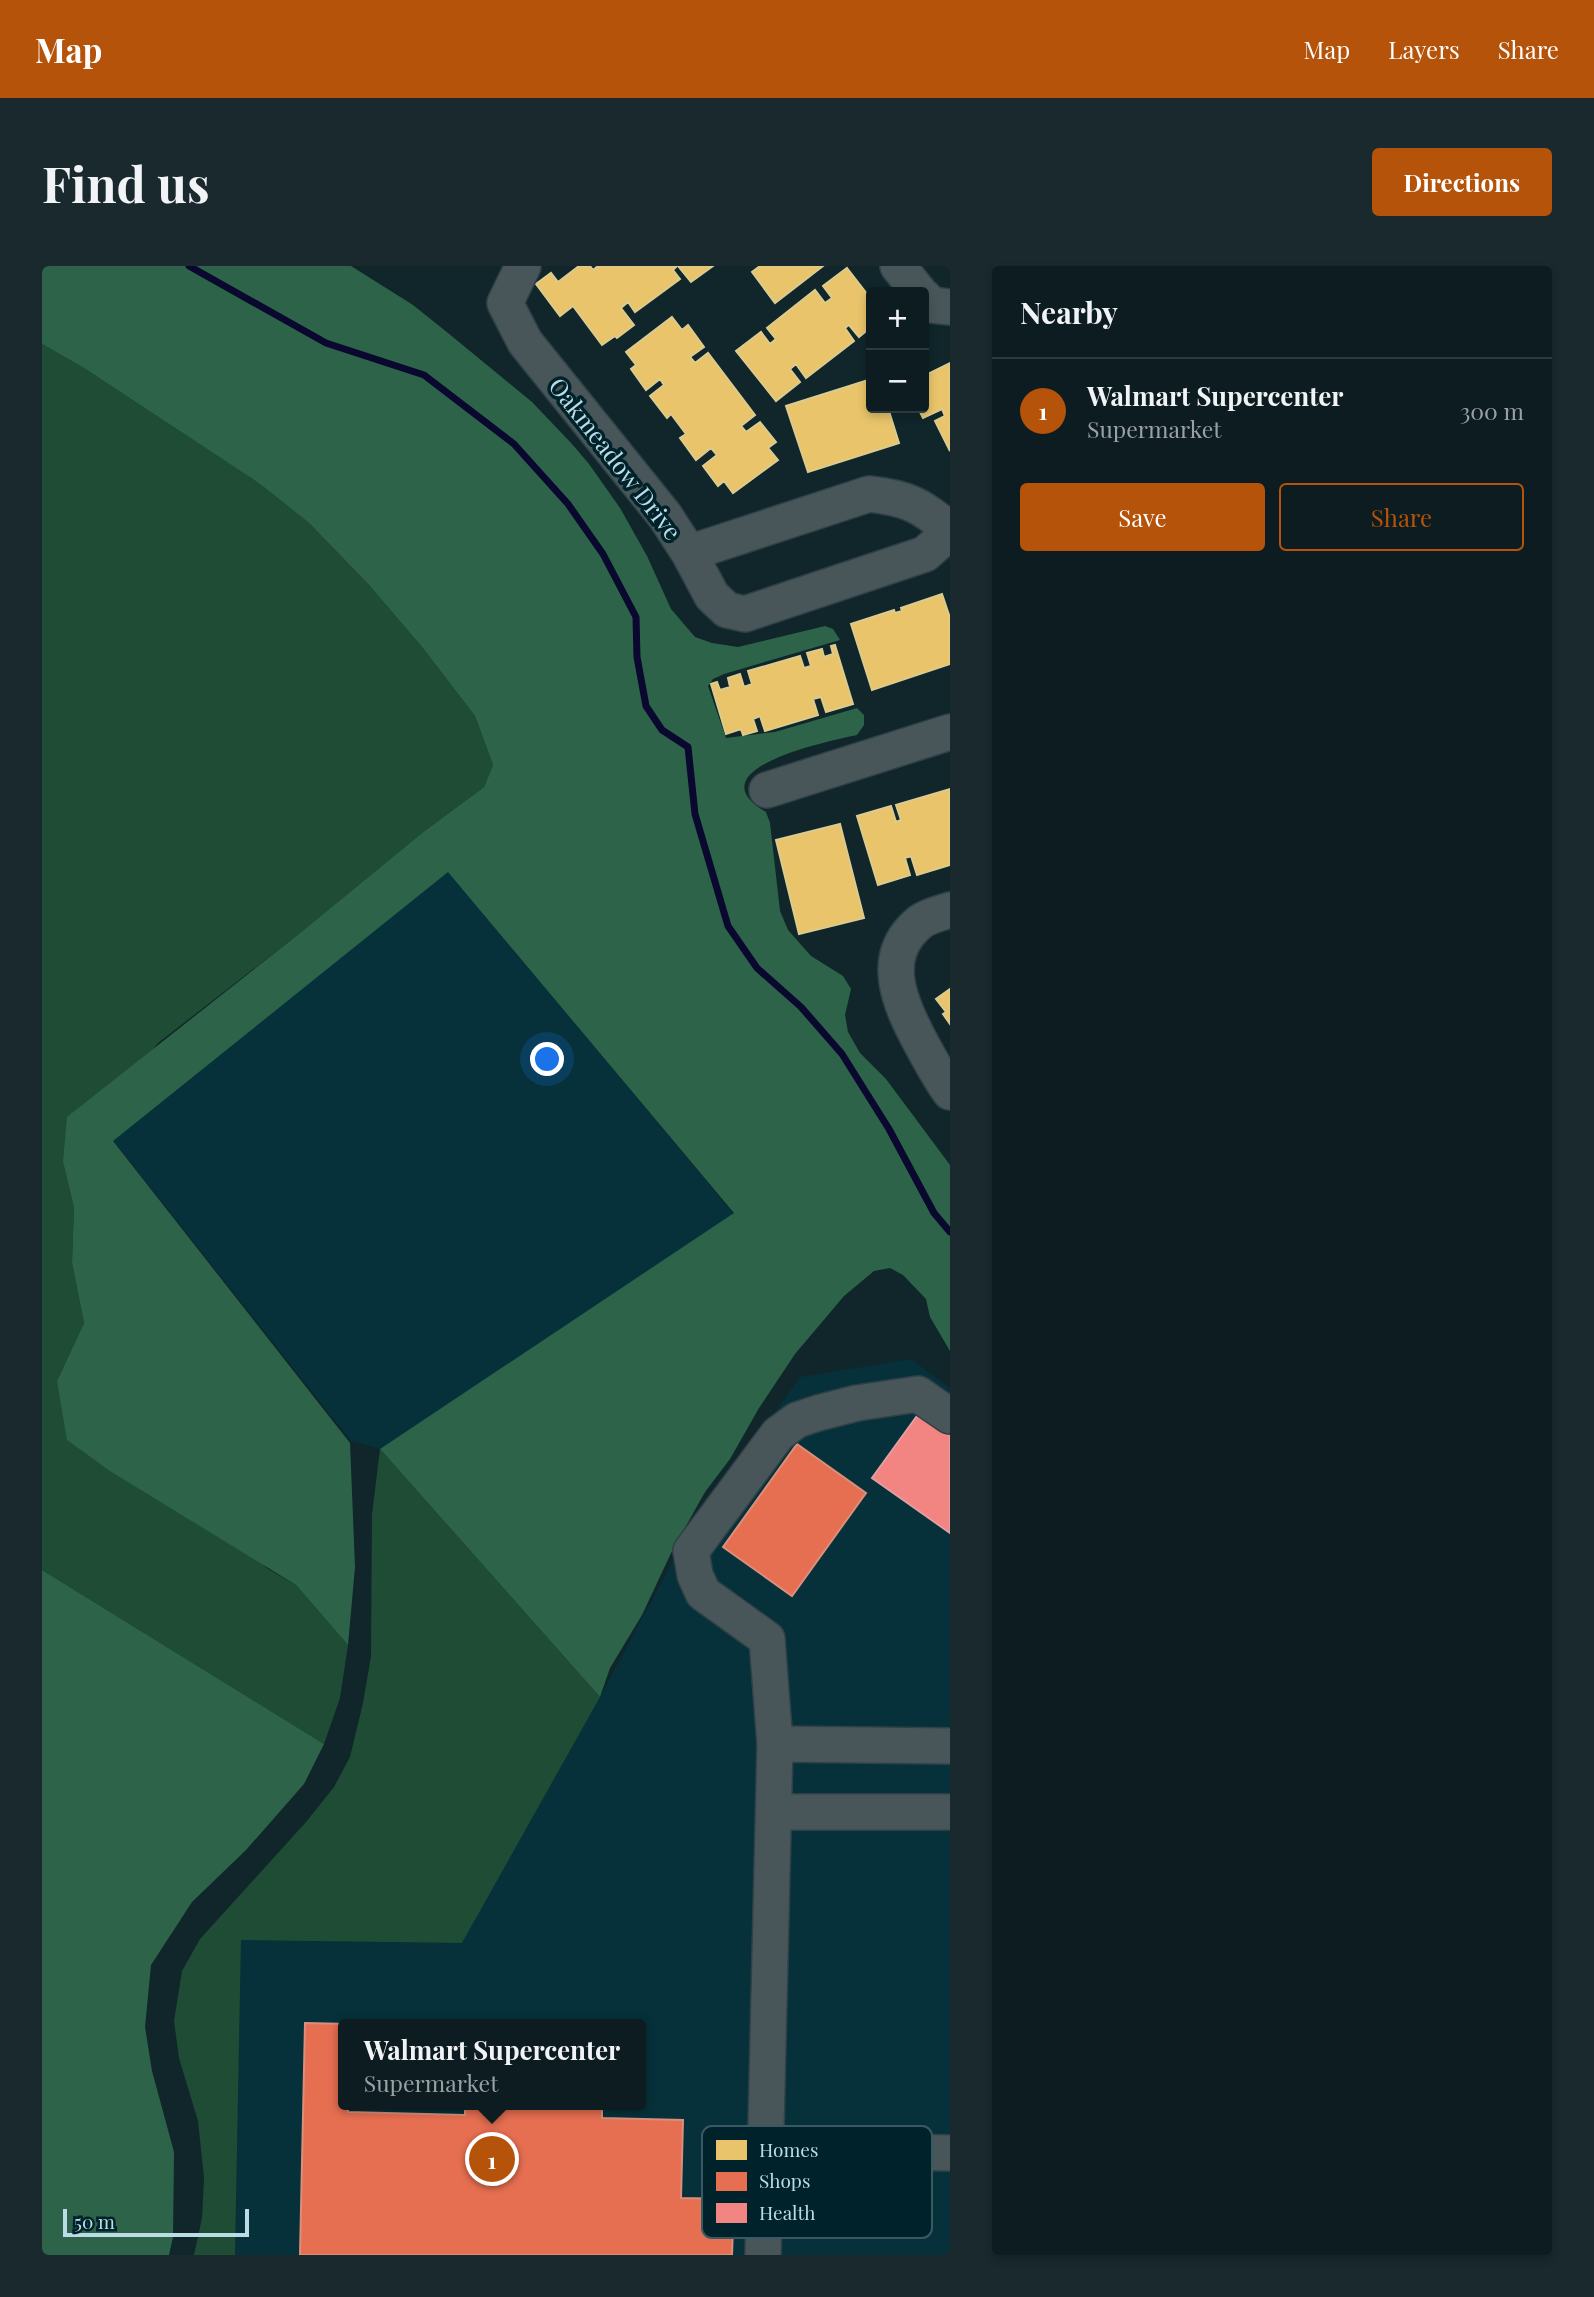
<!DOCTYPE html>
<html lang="en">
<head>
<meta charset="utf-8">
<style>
	:root { --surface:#0c1c20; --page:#1a292d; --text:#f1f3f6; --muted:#9aa1a5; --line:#2c3a3e; --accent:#b45309 }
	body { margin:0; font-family:"Playfair Display",serif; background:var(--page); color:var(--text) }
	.controls { position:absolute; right:21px; top:21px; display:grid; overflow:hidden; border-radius:7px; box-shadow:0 4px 10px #0003 }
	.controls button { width:63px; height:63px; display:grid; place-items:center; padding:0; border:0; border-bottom:2px solid var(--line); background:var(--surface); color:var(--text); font:35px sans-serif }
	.scale { position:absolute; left:21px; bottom:18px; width:186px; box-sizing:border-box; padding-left:7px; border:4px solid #bbdbe5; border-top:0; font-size:19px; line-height:24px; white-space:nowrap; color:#bbdbe5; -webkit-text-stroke:5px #00222b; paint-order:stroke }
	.you { position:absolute; left:506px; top:794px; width:24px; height:24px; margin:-18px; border:5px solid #fff; border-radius:50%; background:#1a73e8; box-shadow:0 0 0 10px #1a73e833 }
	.badge { display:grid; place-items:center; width:46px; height:46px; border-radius:50%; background:var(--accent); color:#fff; font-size:23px; font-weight:700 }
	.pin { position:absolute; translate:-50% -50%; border:4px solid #fff; box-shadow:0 2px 7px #0006 }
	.popup { position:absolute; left:296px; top:1753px; width:308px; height:91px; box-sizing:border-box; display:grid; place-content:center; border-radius:7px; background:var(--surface); filter:drop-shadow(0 2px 5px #0005); font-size:23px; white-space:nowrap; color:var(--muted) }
	.popup b { font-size:26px; color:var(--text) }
	.popup::after { content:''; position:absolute; left:50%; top:100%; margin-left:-14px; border:14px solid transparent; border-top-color:var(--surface) }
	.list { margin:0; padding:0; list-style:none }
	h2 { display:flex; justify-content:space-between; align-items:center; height:91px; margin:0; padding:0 28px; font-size:30px }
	h2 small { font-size:23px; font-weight:400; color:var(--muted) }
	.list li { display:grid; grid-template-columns:46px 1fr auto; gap:21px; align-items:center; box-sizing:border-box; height:105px; padding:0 28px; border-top:2px solid var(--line) }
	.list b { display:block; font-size:26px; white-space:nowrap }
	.list p { margin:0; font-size:23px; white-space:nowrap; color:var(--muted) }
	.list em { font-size:23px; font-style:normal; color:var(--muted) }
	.actions { display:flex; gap:14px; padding:21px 28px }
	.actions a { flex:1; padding:16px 0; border:2px solid var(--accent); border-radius:7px; text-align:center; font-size:24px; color:var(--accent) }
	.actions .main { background:var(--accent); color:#fff }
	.map { position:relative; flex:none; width:908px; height:1989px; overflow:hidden; border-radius:7px }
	header { display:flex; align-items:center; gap:42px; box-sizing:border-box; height:98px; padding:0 35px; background:var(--accent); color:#fff }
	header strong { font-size:33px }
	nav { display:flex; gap:38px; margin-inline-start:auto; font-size:24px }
	.intro { display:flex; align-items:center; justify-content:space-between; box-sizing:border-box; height:168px; padding:0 42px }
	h1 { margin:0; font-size:49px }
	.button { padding:18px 32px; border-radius:7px; background:var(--accent); color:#fff; font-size:24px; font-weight:700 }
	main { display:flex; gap:42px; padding:0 42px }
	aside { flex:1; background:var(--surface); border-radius:7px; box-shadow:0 4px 10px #0003 }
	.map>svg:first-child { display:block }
</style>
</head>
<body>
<header>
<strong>Map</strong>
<nav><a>Map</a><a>Layers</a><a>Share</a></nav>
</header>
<div class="intro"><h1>Find us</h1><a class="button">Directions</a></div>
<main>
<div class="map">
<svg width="908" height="1989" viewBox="0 0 908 1989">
	<rect width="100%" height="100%" fill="#10262a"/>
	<path fill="#06313a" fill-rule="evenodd" d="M406,605L692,948L338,1183L309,1175L71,874Z
		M869,1093L908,1122V1989H193L199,1674L420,1677L558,1431L641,1276L758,1111ZM301,1758H599V1839H301Z"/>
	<path fill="#1e4c35" d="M0,78L42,102L218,218L267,257L327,319L380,381L433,450L451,499L442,521L380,567L258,667L116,777L21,896L32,942L30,997L42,1057L15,1115L226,1303L254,1319L306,1379L298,1432L282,1478L0,1304Z
		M338,1183L558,1431L420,1677L199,1674L193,1989H152L160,1952L162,1912L156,1855L137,1792L132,1755L140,1705L158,1673L264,1556L292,1521L308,1491L321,1437L329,1390L330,1248Z"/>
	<path fill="#2d6449" d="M0,0H309L371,39L406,67L490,136L530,178L547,198L578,242L605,290L629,343L653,371L670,377L696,381L783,360L791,363L798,374L682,408L671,413L666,420L684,472L733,466L815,442L822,449V459L815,469C787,475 650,503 724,546L728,557L738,645L746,664L769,690L801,710L809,723L803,749L806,766L818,787L844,813L908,899V1085L888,1051L884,1033L861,1009L848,1002L832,1005L802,1030L753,1088L717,1142L688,1193L663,1226L630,1285L600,1349L568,1402L558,1431L338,1183L692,947L406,606L71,875L308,1177L313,1301L306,1379L254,1319L68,1205L25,1174L15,1115L42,1057L30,997L32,942L21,896L25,851L258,667L380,567L442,521L451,499L433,450L380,381L327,319L267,257L218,218L42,102L0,78Z
		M0,1304L282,1478L262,1518L204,1584L150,1636L109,1699L103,1761L110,1805L132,1886L131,1971L127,1989H0Z"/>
	<path fill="#e9c46a" stroke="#dbcb8f" stroke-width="2" d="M537,0H548L551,4L556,0H635L631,4L638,13L593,46L586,36L579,42L592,59L575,72L573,70L560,79L531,40L518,50L494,18L509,7L516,16Z
		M636,0H671L649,16Z
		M718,0H781L733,37L710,6Z
		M805,2L829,33V61L817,71L807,59L803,62L812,75L764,112L754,98L748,103L758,116L734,135L694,85L719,66L728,78L734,73L725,62L773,24L783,37L790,32L781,20Z
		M630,51L640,64L646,59L662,81L648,91L653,97L666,87L713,149L699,160L704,166L718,156L734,176L726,182L736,194L691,227L682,215L676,220L661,200L675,189L669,182L654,194L638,172L644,168L629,148L625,152L608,130L622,119L618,113L604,124L589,103L594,99L584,86Z
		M908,97V185L893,155L903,150L900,143L881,152L876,142H882V104L884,109Z
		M829,113V142H846L857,177L766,206L744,140Z
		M900,328L908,352V398L830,424L809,358L852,344L853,347L860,345L859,342Z
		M793,379L811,438L784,446L779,431L771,433L776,449L723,465L718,450L711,453L715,465L701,469L699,463L684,468L669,418L675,416L678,424L688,421L686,412L698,408L702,421L710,418L706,405L758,390L762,402L769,400L765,387L780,383L782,391L791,388L789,380Z
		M908,523V599L875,609L869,590L863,592L868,609L836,619L815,550L849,540L854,556L859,554L854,539Z
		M798,558L822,652L757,668L734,574Z
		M908,723V758L901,748L904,746L894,733Z"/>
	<path fill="#e76f51" stroke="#da8f7d" stroke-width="2" d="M755,1178L824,1227L750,1330L681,1281Z
		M263,1757L309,1758H301V1839H306V1846L423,1849V1839H560V1852L641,1854L639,1932L692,1933L690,1989H258Z"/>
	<path fill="#f28482" stroke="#e29ea0" stroke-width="2" d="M877,1147L908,1168V1267L830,1212Z"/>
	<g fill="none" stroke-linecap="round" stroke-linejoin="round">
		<path stroke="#0a082f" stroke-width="7" d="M147,0L284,77L382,109L472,178L526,238L561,288L594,351L595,391L604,440L620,464L646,481L653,548L686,660L715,702L759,741L800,788L847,863L892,947L908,966"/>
		<defs>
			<path id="minor" d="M481,0L463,37L483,76L623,250L647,287L827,228C865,232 879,239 908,264
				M856,0L877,26
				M882,31L890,39L908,41
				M647,287L670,330L685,344L703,348L883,288L908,266
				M725,524L908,466
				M908,644C899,647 886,650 878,656C835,691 859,740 880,779C889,795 897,811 908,826
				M908,1150L876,1128L815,1137L776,1147L755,1154L736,1168L649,1285L653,1309L661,1327L725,1373L733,1478L908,1480
				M732,1546H908
				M724,1883L908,1887
				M721,1989L733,1478"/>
		</defs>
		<use href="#minor" stroke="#2e4146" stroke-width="38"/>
		<use href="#minor" stroke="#495659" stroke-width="35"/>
	</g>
	<g text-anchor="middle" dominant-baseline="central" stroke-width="7" stroke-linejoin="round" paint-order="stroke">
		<g font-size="24" fill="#bbdbe5" stroke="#00222b">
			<text transform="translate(574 192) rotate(52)">Oakmeadow Drive</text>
		</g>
	</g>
	<rect x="660" y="1860" width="230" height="112" rx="10" fill="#00222b" stroke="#385a63" stroke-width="2"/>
	<rect x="674" y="1874" width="31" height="20" fill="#e9c46a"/>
	<rect x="674" y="1906" width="31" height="19" fill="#e76f51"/>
	<rect x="674" y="1937" width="31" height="20" fill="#f28482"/>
	<g font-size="19" fill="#bbdbe5">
		<text x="717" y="1891">Homes</text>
		<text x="717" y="1922">Shops</text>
		<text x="717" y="1954">Health</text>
	</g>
</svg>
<div class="controls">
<button>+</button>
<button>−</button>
</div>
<div class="scale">50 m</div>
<div class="you"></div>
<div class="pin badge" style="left:450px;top:1893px">1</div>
<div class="popup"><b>Walmart Supercenter</b>Supermarket</div>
</div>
<aside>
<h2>Nearby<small></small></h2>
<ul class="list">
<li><span class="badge">1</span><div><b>Walmart Supercenter</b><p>Supermarket</p></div><em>300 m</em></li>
</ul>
<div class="actions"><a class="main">Save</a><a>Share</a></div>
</aside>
</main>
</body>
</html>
